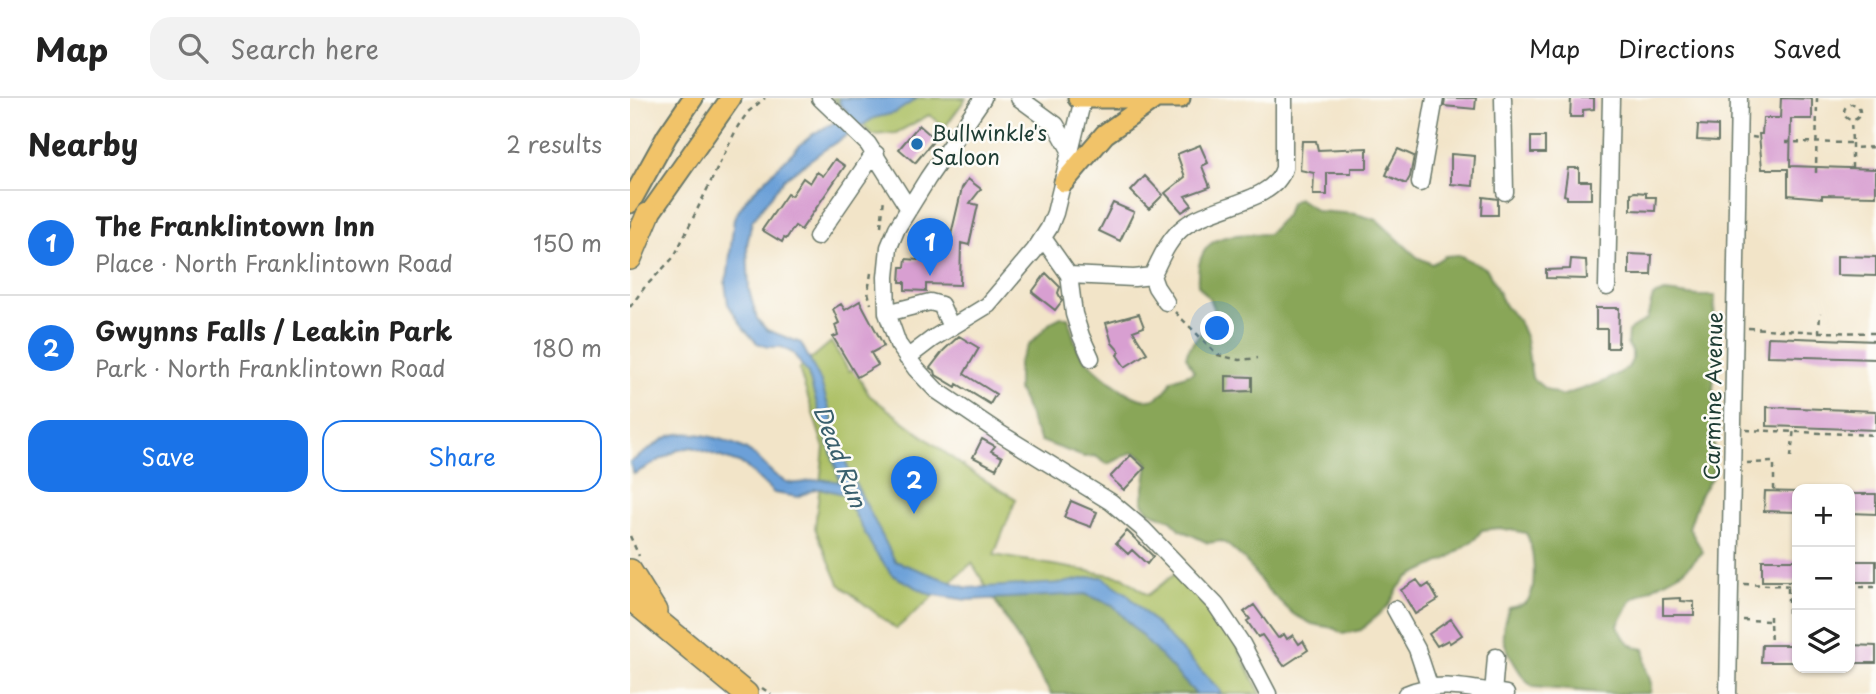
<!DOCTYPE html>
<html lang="en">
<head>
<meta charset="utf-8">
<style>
	:root { --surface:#fff; --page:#f2f2f2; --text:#222; --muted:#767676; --line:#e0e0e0; --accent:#1a73e8 }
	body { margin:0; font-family:"Playpen Sans",sans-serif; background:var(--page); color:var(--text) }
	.controls { position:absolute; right:21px; bottom:21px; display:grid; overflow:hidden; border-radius:14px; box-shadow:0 2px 5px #0004 }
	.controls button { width:63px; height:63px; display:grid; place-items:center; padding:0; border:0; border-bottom:2px solid var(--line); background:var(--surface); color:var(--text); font:35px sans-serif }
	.you { position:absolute; left:588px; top:231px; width:24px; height:24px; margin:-18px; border:5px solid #fff; border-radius:50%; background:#1a73e8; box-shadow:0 0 0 10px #1a73e833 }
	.badge { display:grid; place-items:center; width:46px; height:46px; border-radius:50%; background:var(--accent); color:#fff; font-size:23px; font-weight:700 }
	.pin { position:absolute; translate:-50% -58px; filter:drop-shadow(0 2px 4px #0008) }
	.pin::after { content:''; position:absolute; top:37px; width:24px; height:21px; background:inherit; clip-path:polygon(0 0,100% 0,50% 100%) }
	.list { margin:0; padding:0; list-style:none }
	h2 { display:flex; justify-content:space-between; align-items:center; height:91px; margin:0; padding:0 28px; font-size:30px }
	h2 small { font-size:23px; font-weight:400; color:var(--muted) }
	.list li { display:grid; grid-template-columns:46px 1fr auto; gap:21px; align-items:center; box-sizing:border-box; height:105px; padding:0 28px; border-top:2px solid var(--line) }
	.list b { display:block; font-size:26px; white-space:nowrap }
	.list p { margin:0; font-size:23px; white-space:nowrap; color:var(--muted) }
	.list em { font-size:23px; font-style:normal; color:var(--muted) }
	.actions { display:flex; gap:14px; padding:21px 28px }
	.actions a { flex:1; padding:16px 0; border:2px solid var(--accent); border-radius:21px; text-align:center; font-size:24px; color:var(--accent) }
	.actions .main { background:var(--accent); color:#fff }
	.icon { flex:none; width:38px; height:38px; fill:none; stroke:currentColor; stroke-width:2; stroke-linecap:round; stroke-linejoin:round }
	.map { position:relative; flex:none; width:1246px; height:596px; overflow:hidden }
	header { display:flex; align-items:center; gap:42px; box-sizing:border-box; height:98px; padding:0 35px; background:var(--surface); border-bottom:2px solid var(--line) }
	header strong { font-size:33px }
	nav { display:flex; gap:38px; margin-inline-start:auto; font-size:24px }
	.search { width:490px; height:63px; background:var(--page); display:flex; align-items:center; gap:18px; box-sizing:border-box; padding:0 24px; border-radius:21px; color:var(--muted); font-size:26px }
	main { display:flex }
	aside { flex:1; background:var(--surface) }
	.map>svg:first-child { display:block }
</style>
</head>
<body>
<header>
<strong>Map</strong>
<div class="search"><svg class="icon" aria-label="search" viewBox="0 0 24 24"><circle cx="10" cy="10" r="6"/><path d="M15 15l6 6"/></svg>Search here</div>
<nav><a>Map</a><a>Directions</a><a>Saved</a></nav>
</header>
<main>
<aside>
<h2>Nearby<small>2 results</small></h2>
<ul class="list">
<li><span class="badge">1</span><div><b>The Franklintown Inn</b><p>Place · North Franklintown Road</p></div><em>150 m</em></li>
<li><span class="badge">2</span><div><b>Gwynns Falls / Leakin Park</b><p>Park · North Franklintown Road</p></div><em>180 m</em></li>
</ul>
<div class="actions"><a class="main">Save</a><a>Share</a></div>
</aside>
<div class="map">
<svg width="1246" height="596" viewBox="0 0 1246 596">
	<rect width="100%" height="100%" fill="#fdfcf7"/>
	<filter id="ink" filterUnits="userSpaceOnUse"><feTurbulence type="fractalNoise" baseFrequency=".0143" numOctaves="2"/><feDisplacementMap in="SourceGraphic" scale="14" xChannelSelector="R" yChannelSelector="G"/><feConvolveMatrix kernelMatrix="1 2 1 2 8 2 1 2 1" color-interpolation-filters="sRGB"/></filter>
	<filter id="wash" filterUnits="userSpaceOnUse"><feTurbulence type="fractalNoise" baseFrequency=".00686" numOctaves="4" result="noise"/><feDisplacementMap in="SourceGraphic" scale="28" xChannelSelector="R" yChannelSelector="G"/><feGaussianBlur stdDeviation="1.57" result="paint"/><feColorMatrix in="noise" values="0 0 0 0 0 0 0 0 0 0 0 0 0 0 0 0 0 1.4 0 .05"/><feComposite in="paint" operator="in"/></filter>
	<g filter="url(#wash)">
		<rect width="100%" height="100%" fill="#f2e4c8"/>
		<path fill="#acbf63" stroke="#667e4c" stroke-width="2" d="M202,0H336L315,29L299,17L266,35L243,37Z
			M201,244L219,273L224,271L239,297L338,372L386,401L364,457L493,479L518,497L547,474L563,490L604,543L631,596H421L342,465L266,531L209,486L185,430L194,350L169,271Z"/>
		<path fill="#89a659" stroke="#547246" stroke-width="2" d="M668,100L687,113L726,116L747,122L787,159L802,166L815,158L829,157L857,171L875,208L888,222L896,241L902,280L914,290L931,298L975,283L998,270L1002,262V253L997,246L998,233L1017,221L1023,198L1035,194L1068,198H1085L1084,222L1087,243L1083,291L1084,366L1082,379L1070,397L1059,430L1073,454L1055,472L1002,501L988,527C993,540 999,549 1014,551C1016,555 1015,559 1015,564C1015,577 1024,580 1020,595L985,596L903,589C891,580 877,554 873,539C872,532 876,517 879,510C885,508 895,508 899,501C907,487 904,448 896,435L869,430L852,432L845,441L817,461L778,479L769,489L759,507L731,532L713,536L703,530L682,526L663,516L636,490L614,461L598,447L591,443L578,445L551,432L541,422L518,413L512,403L518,365C501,344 496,361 477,366L465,358L454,359L411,343L402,327L400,318L388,292V265L398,248L421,224L431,219H438C441,229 443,241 448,250C456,267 499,302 518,302C529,302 538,291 542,282L564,274L556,258C560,242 578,232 585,215L579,200L568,187C565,136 596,136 638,136L656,117L660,105Z
			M455,496L483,507L566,596H421L364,500Z"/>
		<path fill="#6ca0d8" stroke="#466e86" stroke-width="2" d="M209,0H288L265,15L244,20L194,52L154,81L122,123L117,147L119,192L127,221L137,232L171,245L190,282L219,373L265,463L337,490L433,485L462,479H472L496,495L589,591L591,596H566L483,507L455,496L337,502L299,496L262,477L245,454L214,396L192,391H185L168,399L144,395L114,367L62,349L48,352L4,376L0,364C13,357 23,347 36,340C57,328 105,343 124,357C136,366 141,378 157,384C168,388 178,382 189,382C196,381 203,383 210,384L178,276L163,255L151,249H138L127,245L114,231L98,206L95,185L98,175L104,120L117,100L169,48L183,36L209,22L217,13L210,6Z"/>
		<g id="blocks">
			<path fill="#d89fd1" d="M815,0H846L845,11L814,8Z
				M941,0H964V11L953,12V19H940Z
				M1151,0L1182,1V21H1161L1160,68L1246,71V98L1192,97V100L1158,97V71H1132L1129,36H1132L1133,20H1150Z
				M289,27L305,41L285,65L269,51Z
				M1068,27L1088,28V43L1067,42Z
				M901,39H915V55H901Z
				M672,43H686L688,52L737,50V70H721V75H697V97H683L684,75L670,72Z
				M570,47L578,65L572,68L580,89L555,98L562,107L552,114L535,95L555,79L547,56Z
				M768,51L784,58L780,79L776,86L756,77L759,70H758Z
				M821,56L845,58L843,88L821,86Z
				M205,61L215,68L171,132L165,128L156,141L154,140L152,144L132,132L157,96L161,98L173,80L180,85L187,74L193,78Z
				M938,70H949V83H961V101H937V98L934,97Z
				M515,78L533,97L519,111L501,93Z
				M338,81L351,91L340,105L348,107L339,147L331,145L330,187L296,186V193L275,192V184H270L271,169H275L276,161L288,162L290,153L307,156L317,154L332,90Z
				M1005,94L1016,95V99H1026L1025,113L1001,112V95Z
				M853,99L868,101V117H852Z
				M483,105L504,114L490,143L469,133Z
				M999,156L1022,157L1021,177H999Z
				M1207,158L1246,159V178L1207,177Z
				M941,161L956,162L957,181L916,180V172L940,171Z
				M416,175L430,189L428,195L432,203L425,212L402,194Z
				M230,203L254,248L241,255L248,267L227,279L203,239L208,237L205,227L209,225L203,211L211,206L215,212Z
				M966,210H989L988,250H977V231H966Z
				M509,216L514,229L503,233L517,255L495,269L487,257L490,254L482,245L476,225Z
				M329,238L349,250L334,276L366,296L360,306L327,286L326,289L306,277L305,273L300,270L314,252Z
				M1138,239L1246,243V261L1137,258Z
				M596,278L622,279V293L596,294Z
				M1137,309L1246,313V332L1137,328Z
				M352,341L365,348L361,353L372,359L366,371L343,359Z
				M501,357L515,370L494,392L480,379Z
				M1135,393L1167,394V414L1134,413Z
				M1220,396H1246V416L1220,415Z
				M441,403L467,414L461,429L434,419Z
				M497,433L523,458L517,466L502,452L498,456L486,445Z
				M1132,462H1167V483H1132Z
				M1220,463H1246V484H1220Z
				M787,482L793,490L799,486L808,502L785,516L771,492Z
				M1050,500L1051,503L1064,504V517H1033V501Z
				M624,507L648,540L654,536L657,541L663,537L669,546L673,543L678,552L654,568L632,537L628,539L617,523L620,521L614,514Z
				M821,521L832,537L820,545L818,542L807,548L799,536Z
				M1132,547H1167V564H1131Z
				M1220,547L1246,548V565H1220Z"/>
		</g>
	</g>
	<g filter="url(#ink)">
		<use href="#blocks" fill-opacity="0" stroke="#697768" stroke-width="2"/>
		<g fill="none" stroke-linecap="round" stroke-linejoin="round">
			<defs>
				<path id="minor" d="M190,0L238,46L279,111
					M353,0L298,80L267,130L259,149L256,179L257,215L268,246L286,271L306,292L371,336L481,404L513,431L586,507L612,546L638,596
					M389,0L426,27L441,54
					M873,0L875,94
					M790,85L805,0
					M187,139L241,60L246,56
					M413,140L439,177L444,216L451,238L461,260
					M439,177L504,180L522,178
					M977,189L981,0
					M536,204L526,189L522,178C531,160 538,141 555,128C582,107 645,104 654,70V0
					M257,215L300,204L311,207L321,229
					M277,260L302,241L358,207L404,153L419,130L425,115L453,1
					M765,511L787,551L799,587
					M776,596C808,582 841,591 876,596
					M863,596L866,559
					M1098,596L1109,0"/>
				<path id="major" d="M448,0H550
					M434,84L475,36L523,2
					M0,105L37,38L63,0
					M11,128L101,0"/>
				<path id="highway" d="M0,160L18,117
					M0,473L25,513
					M0,500L116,596"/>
			</defs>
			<use href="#minor" stroke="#697768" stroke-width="19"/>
			<use href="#major" stroke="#697768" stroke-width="23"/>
			<use href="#highway" stroke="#697768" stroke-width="26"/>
			<path stroke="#697768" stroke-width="2.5" stroke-dasharray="5 5" stroke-linecap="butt" d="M1214 14a8 8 0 1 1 16 0a8 8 0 1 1-16 0Z
				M1122,39L1129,40
				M1155,44L1222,45L1221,22
				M1222,45V50L1246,49
				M1222,70V50
				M1186,75L1187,0
				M251,128L254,100
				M241,175L238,194L241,206
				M0,209L14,190L44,159L108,28L118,14L135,0
				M545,214L588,257L609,262L628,260
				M1118,230L1189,234L1190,215
				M1189,234L1246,235
				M1116,332L1246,337
				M1161,359L1164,329
				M1117,365L1144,364V393
				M0,438L9,458
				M1114,486L1167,488
				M1220,489H1246
				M1158,515V484
				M1113,522L1140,523L1141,547
				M1140,523V515
				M132,590L141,596"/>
			<use href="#minor" stroke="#fff" stroke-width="16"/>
			<use href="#major" stroke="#f1c369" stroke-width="19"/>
			<use href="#highway" stroke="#f1c369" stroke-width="23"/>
		</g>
	</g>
	<circle fill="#1f6fb2" stroke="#fdfcf7" stroke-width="2.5" cx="287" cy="46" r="7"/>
	<g text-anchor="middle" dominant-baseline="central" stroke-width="5" stroke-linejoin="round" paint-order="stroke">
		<g font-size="21" fill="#1f3d34" stroke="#fdfcf7" text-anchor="start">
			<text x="301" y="34">Bullwinkle's<tspan x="301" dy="24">Saloon</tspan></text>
		</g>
		<g font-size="21" fill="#1f3d34" stroke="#fdfcf7">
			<text transform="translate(1082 298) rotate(-89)">Carmine Avenue</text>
		</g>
		<g font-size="23" font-style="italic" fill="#3a606d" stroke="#fdfcf7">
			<text transform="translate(211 358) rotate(69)">Dead Run</text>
		</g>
	</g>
</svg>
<div class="controls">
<button>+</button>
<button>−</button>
<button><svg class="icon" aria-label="layers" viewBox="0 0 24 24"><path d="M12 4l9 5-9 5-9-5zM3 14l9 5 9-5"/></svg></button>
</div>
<div class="you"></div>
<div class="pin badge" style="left:300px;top:178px">1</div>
<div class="pin badge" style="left:284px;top:416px">2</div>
</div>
</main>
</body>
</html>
